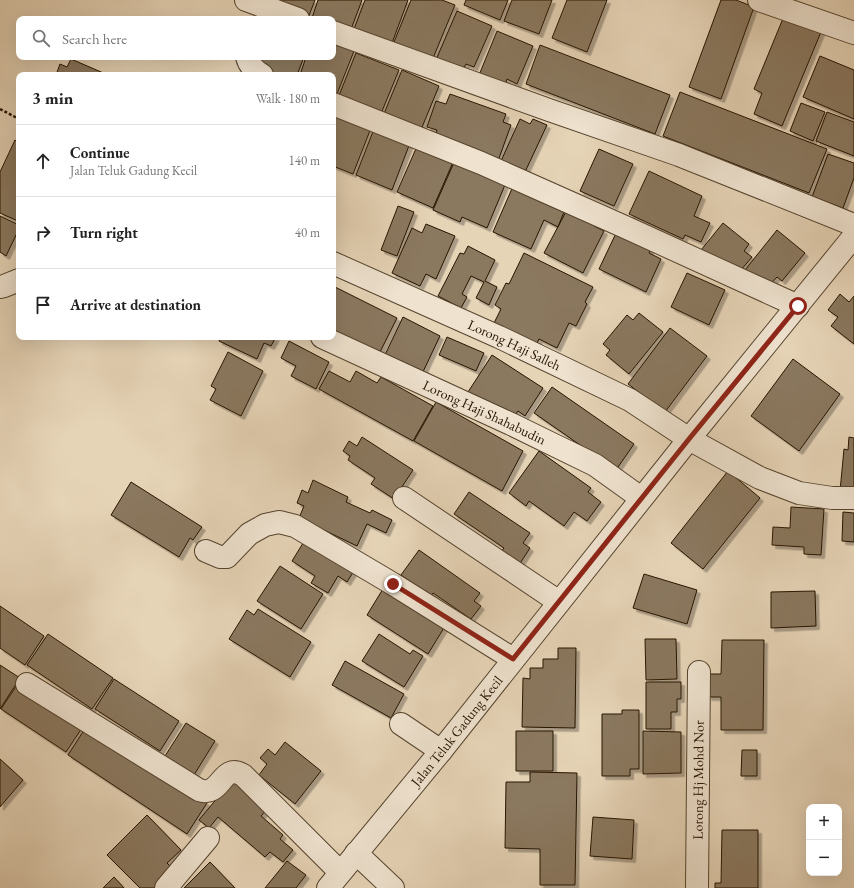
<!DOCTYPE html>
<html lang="en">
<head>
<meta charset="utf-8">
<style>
	:root { --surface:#fff; --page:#f2f2f2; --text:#222; --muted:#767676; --line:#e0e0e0 }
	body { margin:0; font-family:"EB Garamond",serif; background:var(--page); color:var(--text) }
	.controls { position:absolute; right:12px; bottom:12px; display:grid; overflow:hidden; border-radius:8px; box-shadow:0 4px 16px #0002 }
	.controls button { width:36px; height:36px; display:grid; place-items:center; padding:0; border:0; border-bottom:1px solid var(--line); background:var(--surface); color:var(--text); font:20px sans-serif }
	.stop { position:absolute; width:12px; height:12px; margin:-9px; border:3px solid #8f2418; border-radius:50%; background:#fff }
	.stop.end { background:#8f2418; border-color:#fff; box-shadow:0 1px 4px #0008 }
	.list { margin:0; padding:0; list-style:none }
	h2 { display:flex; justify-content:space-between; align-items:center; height:52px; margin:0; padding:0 16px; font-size:17px }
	h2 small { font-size:13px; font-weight:400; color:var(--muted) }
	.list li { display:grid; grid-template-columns:26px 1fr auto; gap:12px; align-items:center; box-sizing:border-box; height:72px; padding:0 16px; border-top:1px solid var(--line) }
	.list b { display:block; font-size:15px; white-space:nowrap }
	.list p { margin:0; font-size:13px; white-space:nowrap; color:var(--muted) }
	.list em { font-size:13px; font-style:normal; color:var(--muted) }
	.icon { flex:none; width:22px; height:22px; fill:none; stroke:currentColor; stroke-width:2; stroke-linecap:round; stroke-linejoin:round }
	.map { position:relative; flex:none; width:854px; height:888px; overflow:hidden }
	.search { position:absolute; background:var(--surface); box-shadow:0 4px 16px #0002; left:16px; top:16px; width:320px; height:44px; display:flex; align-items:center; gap:10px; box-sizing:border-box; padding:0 14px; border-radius:8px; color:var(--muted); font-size:15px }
	.panel { position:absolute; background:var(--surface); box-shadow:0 4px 16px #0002; left:16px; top:72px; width:320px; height:268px; border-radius:8px }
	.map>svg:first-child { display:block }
</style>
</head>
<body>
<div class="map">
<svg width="854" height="888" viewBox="0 0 854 888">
	<defs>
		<filter id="shadow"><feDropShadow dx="3.5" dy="3.5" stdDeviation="0" flood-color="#0004"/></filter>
	</defs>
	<rect width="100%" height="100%" fill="#e6d4b7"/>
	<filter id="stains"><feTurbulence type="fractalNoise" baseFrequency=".005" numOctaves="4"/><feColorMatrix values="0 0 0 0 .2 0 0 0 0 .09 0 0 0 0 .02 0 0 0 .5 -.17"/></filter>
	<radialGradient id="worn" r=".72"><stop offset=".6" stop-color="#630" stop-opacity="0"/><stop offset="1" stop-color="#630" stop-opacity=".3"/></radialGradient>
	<path fill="#8a785f" stroke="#261400" filter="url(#shadow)" d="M273,0H315L308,18Z
		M318,0H362L350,32L333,26V19L312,18Z
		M365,0H408L392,43L354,29Z
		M411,0H442L455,5L431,63L392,47Z
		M466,0H508L500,20L464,5Z
		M512,0H552L539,34L504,21Z
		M567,0H607L587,52L552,38Z
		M721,0H736L754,7L721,99L689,87Z
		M457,11L492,26L474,67L466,64L461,73L435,62Z
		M784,16L821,32L782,126L754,114L762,93L754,89Z
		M497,31L533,46L517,84L507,79L503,90L477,80Z
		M333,43L354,51L335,99L333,98V75H300L306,57H333Z
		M540,45L670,95L655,134L526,84Z
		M356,53L399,70L380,116L338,98Z
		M820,56L854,70V119L803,97Z
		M260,57H304L297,75H276L256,67Z
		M71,59L108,75H56L60,64L67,67Z
		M402,70L439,86L418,137L381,121Z
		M680,92L827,149L809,193L663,136Z
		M450,94L506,114L503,122L511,125L498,161L435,139L437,130L427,127L436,101L446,104Z
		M801,103L825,112L813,141L790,131Z
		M827,112L854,122V156L816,141Z
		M333,113L371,128L353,174L333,166Z
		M520,119L530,124L533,119L547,125L525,172L501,161Z
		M374,129L410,143L392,190L356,175Z
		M15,140L19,143L18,221L0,213V172Z
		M418,144L454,160L433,208L397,192Z
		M599,149L633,164L614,206L580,191Z
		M828,154L854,163V178L843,208L812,197Z
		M456,158L507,180L487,228L462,217L460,222L433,210Z
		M649,171L702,196L694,216L710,223L701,242L685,235L683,239L629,214Z
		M514,184L541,202L564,212L558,227L544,220L531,249L493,232Z
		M398,206L414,212L397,256L381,250Z
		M569,206L597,220L594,226L604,231L583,273L544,253Z
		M0,216L19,225V229L6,256L0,252Z
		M723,223L749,244L744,251L752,257L735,277L701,250Z
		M426,224L455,236L436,279L426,274L420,286L392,273L412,228L422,233Z
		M618,229L652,245L649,253L661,259L646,292L599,269Z
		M777,230L805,253L782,281L777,277L767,288L745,270Z
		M468,246L495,260L485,281L497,287L489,305L476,298L484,282L471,276L462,294L467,297L461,308L438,296L460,253L464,254Z
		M524,253L593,287L585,302L587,304L576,326L569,323L557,348L539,339L536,345L492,327L501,309L495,305L506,283L509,284Z
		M687,273L725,290L709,325L671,307Z
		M333,286L397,318L380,352L372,348L367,357L333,337Z
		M840,294L849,302L854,296V344L831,326L838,317L828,310Z
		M639,313L663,332L629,374L606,355L610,350L603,344L627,315L633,320Z
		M403,317L440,336L421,376L384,357Z
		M670,328L707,356L665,412L628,384Z
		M220,337H276L271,346L264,343L257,359L219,341Z
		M447,337L484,353L476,371L439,355Z
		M289,341L329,362L316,389L291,376L296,366L281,358Z
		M228,352L263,371L241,416L210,400L216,389L211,386Z
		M492,355L543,388L525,416L518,411L511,421L468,392Z
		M793,359L840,394L799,451L751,416Z
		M329,371L350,382L356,371L377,383L381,377L433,406L413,441L319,389Z
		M552,387L634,444L616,470L534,413Z
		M436,402L523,451L502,491L414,441Z
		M362,437L413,470L394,499L371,484L375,478L348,460L350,456L343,451L349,441L357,446Z
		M849,437L854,438V492L840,491L844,449L848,450Z
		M539,451L591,488L588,492L601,502L587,521L574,512L564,526L529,501L526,506L509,493Z
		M728,471L760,498L703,569L671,543Z
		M313,480L348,497L346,502L370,513L372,510L392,520L386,533L367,524L357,546L299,518L304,506L297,503L302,490L308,493Z
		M131,482L202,527L193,540L190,538L179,557L111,515Z
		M469,492L530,533L523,543L530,548L519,565L500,553L504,548L454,514Z
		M791,507L824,509L821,555L804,554V547L772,545L773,527L790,528Z
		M843,512L854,513V542L842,541Z
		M308,535L357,566L347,582L338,576L328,593L311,583L315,576L292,561Z
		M419,550L480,593L474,601L481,606L471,619L433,593L431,596L401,575Z
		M280,566L323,594L301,629L257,601Z
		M644,574L697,590L687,624L633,608Z
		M389,579L450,618L428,654L367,615Z
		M815,591L816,626L771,628V592Z
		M0,606L44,636L25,665L0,648Z
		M258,609L311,642L290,677L229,639L247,610L254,615Z
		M48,634L113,678L92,709L27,665Z
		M379,634L410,654L413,650L423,656L404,687L362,661Z
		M645,639H676L677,679L646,680Z
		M722,640H764L763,730H721V697H708V674H721Z
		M558,648H576L575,728L522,727L523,678L530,679V668H543V659H558Z
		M345,661L404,694L391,718L332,685Z
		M0,665L20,678L0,709Z
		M21,679L86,722L66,752L1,709Z
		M114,679L179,721L160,751L95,709Z
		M646,682H681V699H677V712H671V729H646Z
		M622,710H639V769H630V776H602V714H622Z
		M186,723L215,741L194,775L165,756Z
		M88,724L207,803L187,834L68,755Z
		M516,731H553V771H516Z
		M643,731L681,732V773L643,774Z
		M285,742L321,771L295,804L259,775L267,764L260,758L268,749L275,755Z
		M742,750H757V776H741Z
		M0,759L23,780L0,807Z
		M530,772L577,773L575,885H540V849L505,848L506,782H530Z
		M233,779L268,808L261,816L283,835L280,839L293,850L283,862L270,852L265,857L218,817L209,828L199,820Z
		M147,815L181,850L167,863L175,871L158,888H140L107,855Z
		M593,817L634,820L632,859L590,856Z
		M722,830H758V888H715V883H721Z
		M287,861L306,875L296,888H265Z
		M210,862L235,888H184Z
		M114,877L124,888H103Z"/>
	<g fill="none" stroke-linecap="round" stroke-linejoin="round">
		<defs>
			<g id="minor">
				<path d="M246,0L298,19"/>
				<path d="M759,0L854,33"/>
				<path d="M333,32L549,110L679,155L854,225"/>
				<path d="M247,57C249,65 255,71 262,75"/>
				<path d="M333,104L481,163L625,227L798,306"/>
				<path id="s1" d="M333,263L499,337L630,400L689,439L760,478L799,493L832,498H854"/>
				<path d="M0,287L4,286L19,280"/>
				<path id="s2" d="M322,337L511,424L595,465L641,498"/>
				<path d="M404,498L559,602"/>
				<path d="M206,551L220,557H227L249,534L265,525L279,522L295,526L393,584L513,659"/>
				<path d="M27,684L199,790C222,798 221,762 243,775L340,872"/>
				<path d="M401,724L441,751"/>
				<path d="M356,853L393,888"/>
				<path d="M166,888L208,838"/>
				<path id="s3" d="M328,888L441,751L689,439L854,236"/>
				<path id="s4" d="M697,888L699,672"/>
			</g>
		</defs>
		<use href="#minor" stroke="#56442e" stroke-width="24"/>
		<path stroke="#261400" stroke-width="2.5" stroke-dasharray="3 2" stroke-linecap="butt" d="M0,109L19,119"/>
		<use href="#minor" stroke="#efe3d0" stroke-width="22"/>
	</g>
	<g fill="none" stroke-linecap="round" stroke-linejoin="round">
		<path stroke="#8f2418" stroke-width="5" d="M393,584L513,659L689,439L798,306"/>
	</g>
	<g text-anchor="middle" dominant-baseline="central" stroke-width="3.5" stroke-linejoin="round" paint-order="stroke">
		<g font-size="14" fill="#261400" stroke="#efe3d0">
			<text stroke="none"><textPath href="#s1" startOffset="199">Lorong Haji Salleh</textPath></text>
			<text stroke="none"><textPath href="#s2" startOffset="179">Lorong Haji Shahabudin</textPath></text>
			<text stroke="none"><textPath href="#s3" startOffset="203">Jalan Teluk Gadung Kecil</textPath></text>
			<text stroke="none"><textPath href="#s4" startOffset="108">Lorong Hj Mohd Nor</textPath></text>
		</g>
	</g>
	<rect width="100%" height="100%" filter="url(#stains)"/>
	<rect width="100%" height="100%" fill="url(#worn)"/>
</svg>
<div class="controls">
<button>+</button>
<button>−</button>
</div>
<div class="stop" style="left:798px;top:306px"></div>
<div class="stop end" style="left:393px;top:584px"></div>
<div class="search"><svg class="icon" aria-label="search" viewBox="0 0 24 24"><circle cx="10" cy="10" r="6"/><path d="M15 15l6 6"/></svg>Search here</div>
<section class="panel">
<h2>3 min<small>Walk · 180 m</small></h2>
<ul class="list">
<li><svg class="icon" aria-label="ahead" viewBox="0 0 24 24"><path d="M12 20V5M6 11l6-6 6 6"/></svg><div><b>Continue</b><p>Jalan Teluk Gadung Kecil</p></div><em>140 m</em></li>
<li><svg class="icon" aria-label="right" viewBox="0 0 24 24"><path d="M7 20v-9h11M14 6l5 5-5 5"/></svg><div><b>Turn right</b></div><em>40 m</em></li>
<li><svg class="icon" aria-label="arrive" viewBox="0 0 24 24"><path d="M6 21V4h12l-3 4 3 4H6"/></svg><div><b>Arrive at destination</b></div></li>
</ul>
</section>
</div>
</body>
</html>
